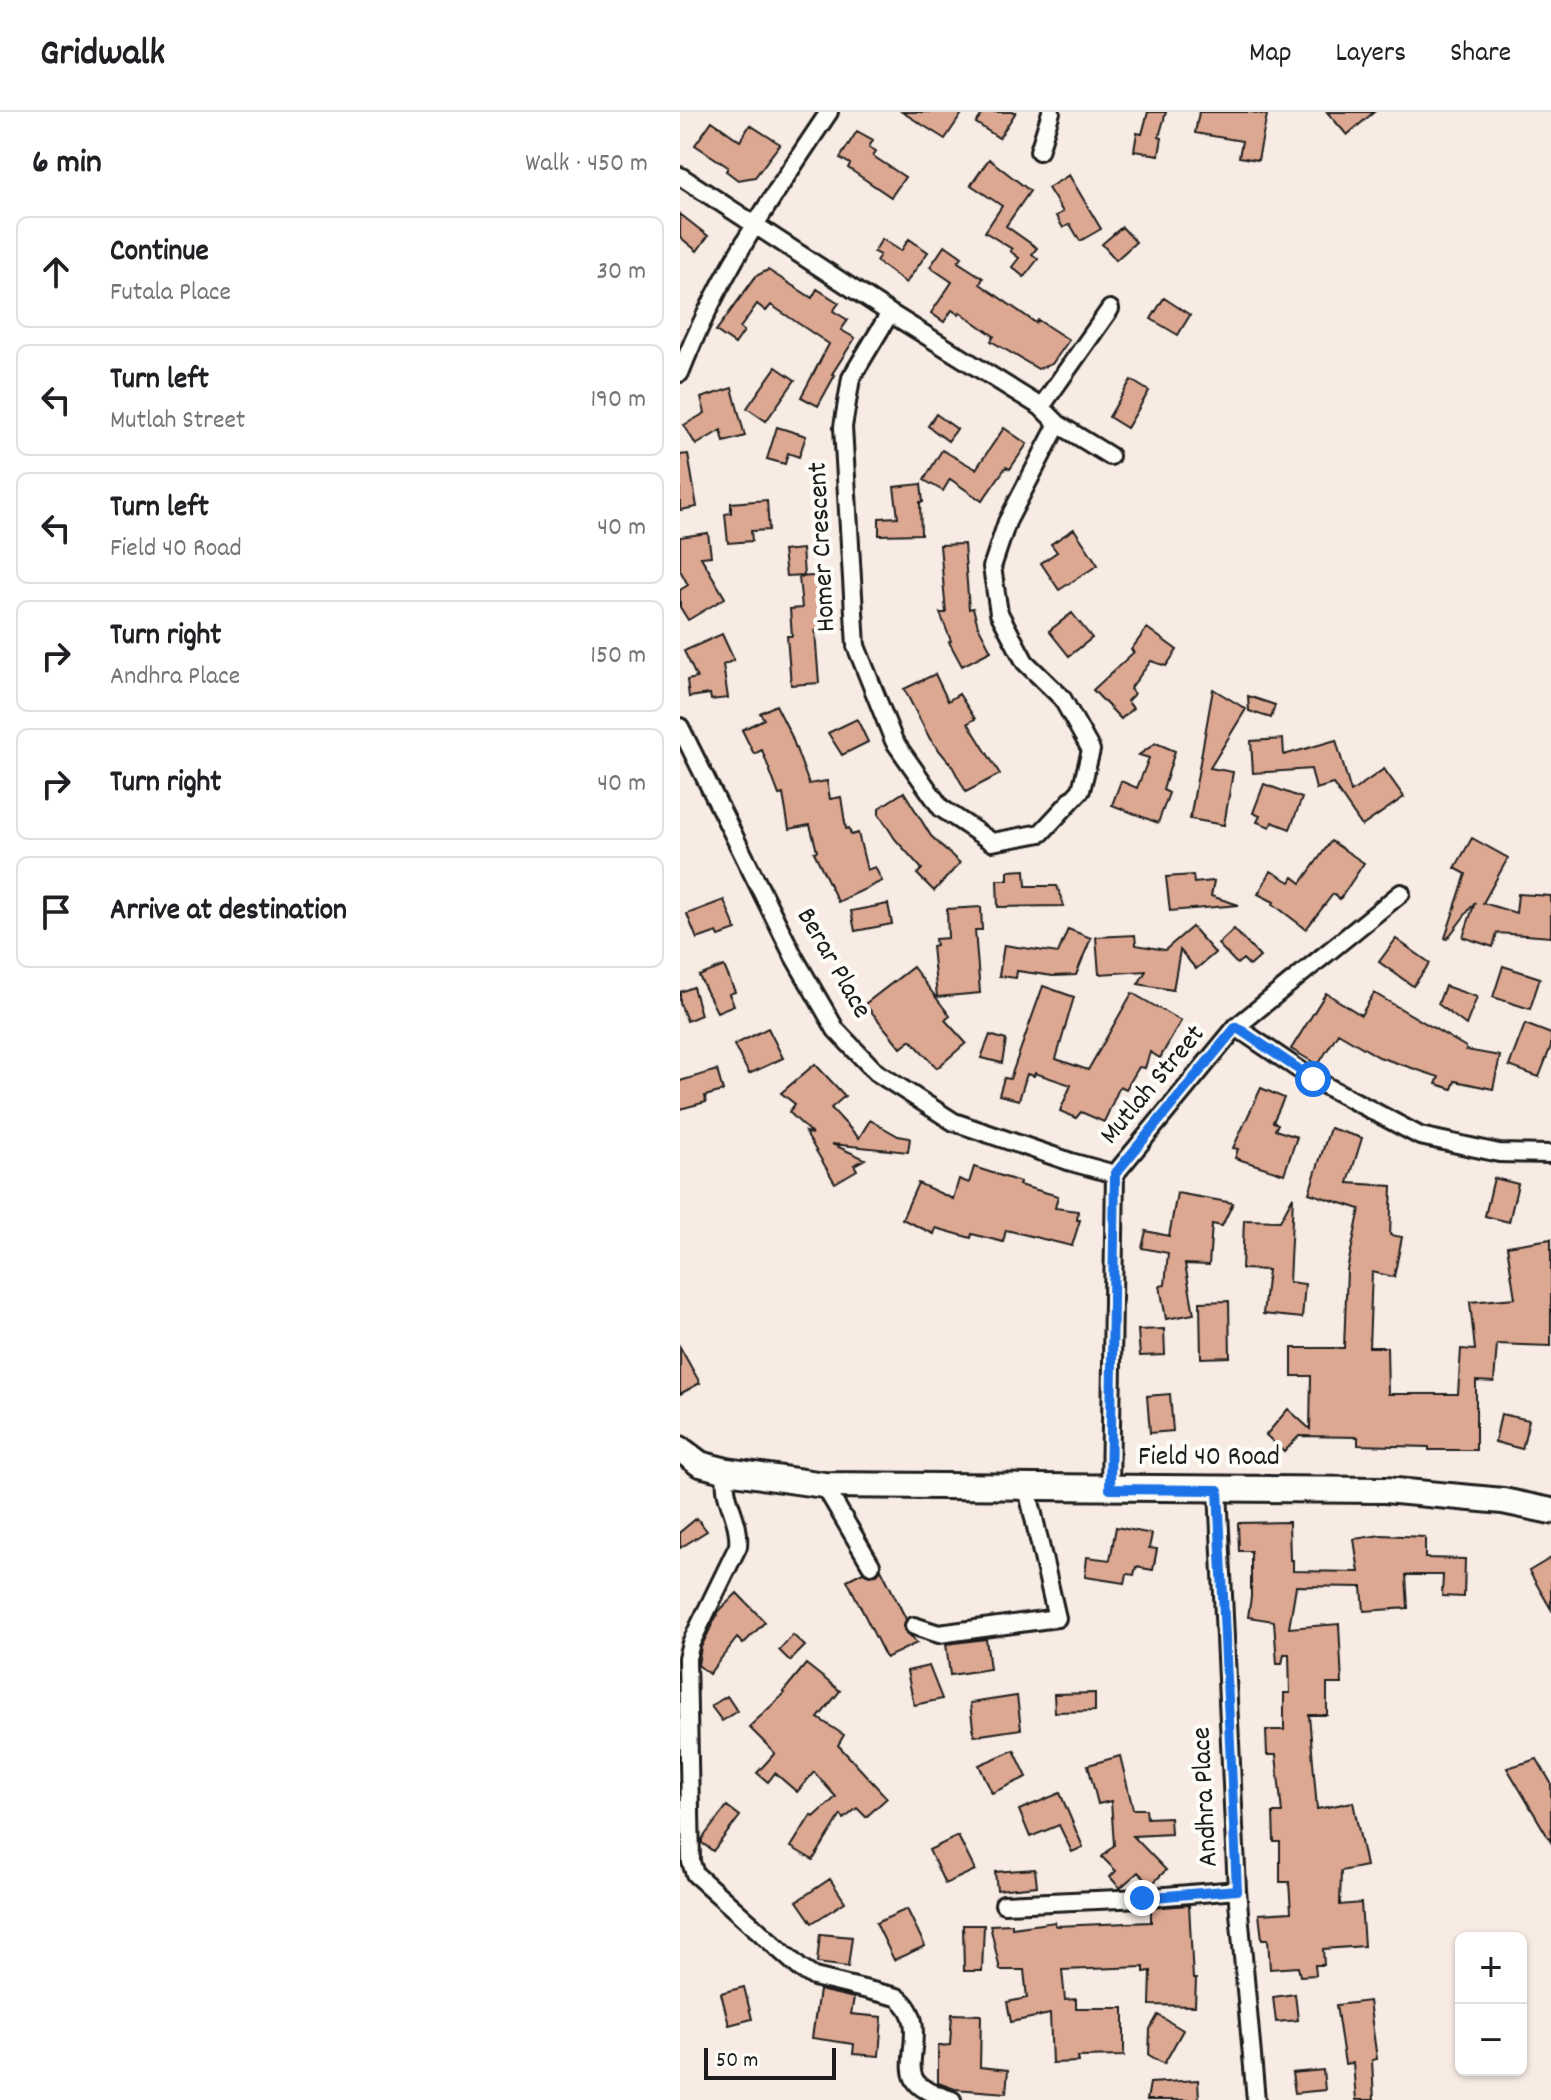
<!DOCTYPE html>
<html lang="en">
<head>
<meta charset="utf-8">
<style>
	:root { --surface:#fff; --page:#f2f2f2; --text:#202124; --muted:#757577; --line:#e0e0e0 }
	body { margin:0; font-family:Dekko,sans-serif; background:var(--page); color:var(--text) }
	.controls { position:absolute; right:24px; bottom:24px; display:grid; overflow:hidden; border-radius:12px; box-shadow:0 2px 6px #0004 }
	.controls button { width:72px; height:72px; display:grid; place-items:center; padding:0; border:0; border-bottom:2px solid var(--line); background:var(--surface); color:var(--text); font:40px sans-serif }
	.scale { position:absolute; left:24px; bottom:20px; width:132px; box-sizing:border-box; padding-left:8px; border:4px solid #1c1c1c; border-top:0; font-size:22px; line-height:28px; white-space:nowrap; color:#1c1c1c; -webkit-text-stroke:6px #fdfcf7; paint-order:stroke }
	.stop { position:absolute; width:24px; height:24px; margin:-18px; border:6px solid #1a73e8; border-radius:50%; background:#fff }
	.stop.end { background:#1a73e8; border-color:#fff; box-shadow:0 2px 8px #0008 }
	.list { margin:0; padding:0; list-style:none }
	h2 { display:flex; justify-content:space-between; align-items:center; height:104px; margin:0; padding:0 32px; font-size:34px }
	h2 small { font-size:26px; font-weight:400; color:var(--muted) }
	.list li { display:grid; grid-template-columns:52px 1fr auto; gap:24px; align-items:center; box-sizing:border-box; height:112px; margin:0 16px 16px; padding:0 16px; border:2px solid var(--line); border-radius:12px }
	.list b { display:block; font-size:30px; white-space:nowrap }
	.list p { margin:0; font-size:26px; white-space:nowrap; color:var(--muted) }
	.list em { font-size:26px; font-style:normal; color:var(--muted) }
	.icon { flex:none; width:44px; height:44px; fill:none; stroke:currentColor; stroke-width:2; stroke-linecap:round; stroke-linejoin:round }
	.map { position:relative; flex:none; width:871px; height:1988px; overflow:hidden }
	header { display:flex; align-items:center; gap:48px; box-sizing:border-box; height:112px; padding:0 40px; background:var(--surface); border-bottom:2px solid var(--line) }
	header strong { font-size:38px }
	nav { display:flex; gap:44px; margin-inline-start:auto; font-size:28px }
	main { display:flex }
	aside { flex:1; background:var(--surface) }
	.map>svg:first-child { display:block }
</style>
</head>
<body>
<header>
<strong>Gridwalk</strong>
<nav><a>Map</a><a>Layers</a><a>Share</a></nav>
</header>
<main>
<aside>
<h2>6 min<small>Walk · 450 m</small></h2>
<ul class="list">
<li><svg class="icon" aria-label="ahead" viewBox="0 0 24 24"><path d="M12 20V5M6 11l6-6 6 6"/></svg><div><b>Continue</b><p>Futala Place</p></div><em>30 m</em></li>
<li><svg class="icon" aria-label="left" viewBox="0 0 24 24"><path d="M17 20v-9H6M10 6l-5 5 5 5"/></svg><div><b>Turn left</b><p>Mutlah Street</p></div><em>190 m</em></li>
<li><svg class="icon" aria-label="left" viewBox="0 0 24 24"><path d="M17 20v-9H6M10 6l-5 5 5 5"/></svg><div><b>Turn left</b><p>Field 40 Road</p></div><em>40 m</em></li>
<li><svg class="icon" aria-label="right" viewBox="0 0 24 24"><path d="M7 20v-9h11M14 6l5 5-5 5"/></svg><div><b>Turn right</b><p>Andhra Place</p></div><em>150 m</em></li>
<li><svg class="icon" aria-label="right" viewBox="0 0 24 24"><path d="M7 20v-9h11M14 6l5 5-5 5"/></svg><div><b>Turn right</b></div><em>40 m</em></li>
<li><svg class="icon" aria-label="arrive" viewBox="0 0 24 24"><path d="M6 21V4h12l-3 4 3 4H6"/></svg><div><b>Arrive at destination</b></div></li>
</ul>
</aside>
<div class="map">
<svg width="871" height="1988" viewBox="0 0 871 1988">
	<rect width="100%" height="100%" fill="#f7ebe3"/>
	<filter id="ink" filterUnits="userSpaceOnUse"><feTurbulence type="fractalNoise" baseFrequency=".0125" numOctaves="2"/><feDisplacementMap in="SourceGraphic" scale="16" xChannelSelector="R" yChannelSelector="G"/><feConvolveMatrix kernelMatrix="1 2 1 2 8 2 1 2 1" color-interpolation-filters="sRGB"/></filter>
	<g filter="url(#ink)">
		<path fill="#dda892" stroke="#1c1c1c" stroke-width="2" d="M222,0H283L265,27Z
			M304,0H336L319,26L296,11Z
			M468,0H486L479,25L482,26L479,43L454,39L457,21L462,22Z
			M519,0H571L587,3L578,48L559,45L562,29L515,21Z
			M647,0H694L667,23Z
			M32,9L60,29L70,13L100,32L75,65L58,68L46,59L48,55L15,33Z
			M177,19L193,28L189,35L196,39L193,44L225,65L211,85L168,56L170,52L160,46Z
			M309,47L350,79L326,114L357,136L352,142L358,147L344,165L332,155L339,146L330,139L332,137L305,120L322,94L291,73Z
			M389,63L421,117L400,129L390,112L383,116L376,104L383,100L368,76Z
			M0,102L28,124L17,139L0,125Z
			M442,115L456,130L436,148L422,132Z
			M202,127L221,139L229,127L248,140L226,171L196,149L200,143L194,140Z
			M265,133L282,145L278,150L303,166L300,172L356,211L358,208L389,228L372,252L358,257L311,229L314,224L280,200L279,203L272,198L264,210L251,201L272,170L250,155Z
			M88,158L132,186L137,177L159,191L153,199L168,208L161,218L175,226L152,262L155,263L138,294L121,285L149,232L91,193L86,199L77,192L60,216L64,219L55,232L36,219L76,164Z
			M484,186L510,203L498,223L471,207Z
			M96,255L115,268L86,309L67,296Z
			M451,268L469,279L447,316L429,305Z
			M52,276L65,324L44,330L41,318L16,333L4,313L25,301L21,286Z
			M256,302L277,317L268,329L248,314Z
			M97,315L126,324L119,345L108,341L105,352L87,347Z
			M324,316L347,332L330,357L326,355L302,389L270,367L263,379L244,368L262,338L296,357Z
			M8,342L17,395L0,398V343Z
			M241,372L243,390H240L241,422L199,423V406L218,405L214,375Z
			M87,388L89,418L71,419L72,429L48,431L45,402L51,401V391Z
			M394,417L418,453L379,478L361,451L377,440L371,432Z
			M28,421L31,444L21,445L45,486L8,508L0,495V478L8,473L0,458V425Z
			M284,432L289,497L293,496L298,514L311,539L282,554L269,530L271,529L260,501H266L260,433Z
			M122,437L124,463L106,464L103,439Z
			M148,463L153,518L135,519L139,571L111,573L107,524H112L110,497L122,496L119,465Z
			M392,501L412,526L389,544L369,519Z
			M467,516L497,538L486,554L471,549L450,577L454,582L447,589L453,596L441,607L413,578L454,540L451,538Z
			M42,522L54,548L43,553L48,586L31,588L30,582L9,585L7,568L17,566L4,539Z
			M255,562L268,589L279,582L295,607L288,611L320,662L286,680L272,654L250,627L224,577Z
			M533,577L566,597L530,656L553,660L544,713L510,707Z
			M568,584L595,593L591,606L569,599Z
			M96,593L111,623L129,672L147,669L150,687L161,685L166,717L169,716L171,723L178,721L187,758L195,755L202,769L158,790L134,740L137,739L130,713L109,717L103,682L99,683L82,638L74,642L62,618L84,607L80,601Z
			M177,607L188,630L162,643L148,621Z
			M603,627L604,643L656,628L671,680L704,657L724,685L682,714L653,672L636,677L631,657L573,661L571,629Z
			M476,631L495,639L483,678L489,681L478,711L432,693L441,669L457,676L469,646L459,643Z
			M584,672L622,686L610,717L592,710L590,715L577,710L580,704L573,701Z
			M224,680L251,724L280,751L254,779L237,762L242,757L215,727L199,702V696Z
			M792,726L828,746L803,791L836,801L838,782L871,784V825L817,821L813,835L783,825L795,790L767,827L765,826L786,762L775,756Z
			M651,729L684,751L660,787L653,782L626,817L593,792L594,790L578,782L591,759L610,770L613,765L621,771Z
			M345,758L346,774H377L384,794L318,795L317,768H328V759Z
			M513,763L514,771L534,769L531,784L559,793L490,799L486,765Z
			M44,788L56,818L39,824L37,820L17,827L7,802Z
			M208,792L212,812L175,819L171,799Z
			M301,795L302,818H295L300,881L257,885L252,834L256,833L255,827L268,826L267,797Z
			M512,815L535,841L516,857L500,838L493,878L458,872L466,859L419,862L416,825L455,823L456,833L485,838Z
			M388,817L411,826L396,863L373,864L337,859L336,866L319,864L324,833L378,841Z
			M554,817L580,845L570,854L563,847L557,852L538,832Z
			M716,827L750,851L733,874L699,850Z
			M44,854L55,880L49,882L54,893L37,900L19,864Z
			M823,854L860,866L850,897L813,885Z
			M233,855L270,904L265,908L286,931L257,956L231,928L221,936L185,892Z
			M363,874L394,885L376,947L408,958L452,881L501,909L480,946L470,940L465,956L459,955L446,977L440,974L424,1010L401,1000L396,1006L380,999L391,973L355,961L354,964L347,962L339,988L319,983L324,966L330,967Z
			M765,874L797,885L786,913L758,892Z
			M13,875L21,903L7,909L0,891V880Z
			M646,881L681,903L694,881L786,935V938L820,944L813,977L775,969L772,977L756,972L759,965L699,945L658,921L638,953L611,937Z
			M845,912L871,922V934L859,965L829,954Z
			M88,916L103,946L69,962L54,933Z
			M310,923L326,928L322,951L301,946Z
			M135,952L165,984L151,996L179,1026L190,1008L218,1024L230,1026L228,1040L152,1032L185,1047L174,1053L177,1058L155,1071L125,1020L132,1022L109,1000L115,992L101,981Z
			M37,958L43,979L25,984L26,990L0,997V969Z
			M581,976L604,986L593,1010L598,1012L595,1018L617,1025L604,1062L555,1046L558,1037L553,1036Z
			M650,1016L682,1026L668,1071L712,1074L710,1123L722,1125L714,1165L692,1160L689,1235H707L708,1282H778L781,1237L795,1238L790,1190L835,1186L827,1134L871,1127V1234L817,1232L814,1270L796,1269V1338H749V1335L678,1333V1325L619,1324L604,1340L586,1323L608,1297L630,1317L631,1264H612V1236H664L667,1158L680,1097L629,1081Z
			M294,1055L340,1070L339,1073L378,1084L375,1096L398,1099L397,1108H400L392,1134L326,1118L323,1130L292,1122L291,1126L256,1116L254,1122L222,1107L238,1071L273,1087L279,1067L289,1071Z
			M814,1066L838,1072L829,1110L805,1104Z
			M497,1081L553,1091L542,1114L532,1112L529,1153L505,1152L514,1202L486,1207L480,1174L485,1173L488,1141L462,1136L466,1119L489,1124Z
			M613,1085L609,1170L625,1172L622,1206L583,1202L588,1158L562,1157L564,1108L600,1109Z
			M549,1189L550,1245L521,1246L520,1190Z
			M484,1217L485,1243L460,1244L458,1218Z
			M0,1235L20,1271L0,1282Z
			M490,1282L493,1319L470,1321L467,1284Z
			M821,1302L849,1308L842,1337L815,1330Z
			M17,1406L27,1419L0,1436V1420Z
			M609,1410L610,1448H613V1459L679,1460L674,1427L701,1423L745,1425V1446L785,1447L784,1485L762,1484L763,1463H726L728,1496L684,1499L682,1475L616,1474L609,1516L659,1512L662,1572H647V1603H629L637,1697L673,1690L686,1754L661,1759L660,1793L681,1791L684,1834L643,1837L644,1853H635L636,1863L620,1864L618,1855L590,1857L588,1827H582L579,1802L611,1800L609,1770H600V1730H594L593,1701H602L596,1643H587L586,1618H604V1581H610L609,1542H604L602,1552H597L594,1509L568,1505L571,1485V1439H559L558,1411Z
			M436,1415L472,1422L469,1436L477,1437L473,1458L456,1455L454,1463L447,1462L445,1471L405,1465L407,1445L430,1448Z
			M871,1446V1497L849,1459Z
			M201,1457L226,1507L224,1517L237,1531L206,1546L167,1468L183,1460L190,1464L196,1463Z
			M57,1481L85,1510L63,1532L57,1526L29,1562L18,1553L21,1535L39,1499Z
			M113,1523L125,1534L110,1549L99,1538Z
			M306,1527L310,1557L270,1563L266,1532Z
			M126,1552L160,1579L138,1606L164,1623L158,1633L207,1686L186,1705L177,1696L164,1707L161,1703L133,1748L111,1735L131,1703L134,1705L156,1685L134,1660L117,1680L95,1661L88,1670L77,1661L95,1641L69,1615L105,1581L103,1580Z
			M249,1554L262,1587L234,1593L227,1559Z
			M415,1581V1599L375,1600L374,1582Z
			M47,1584L57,1599L42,1609L31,1594Z
			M337,1584L341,1617L294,1624L290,1591Z
			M334,1638L347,1665L312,1681L299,1653Z
			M440,1644L453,1697H466L467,1706L490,1705L491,1722L453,1724L486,1758L471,1773L458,1760L440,1776L430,1765L436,1759L422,1745L434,1733L431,1689L418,1692L408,1653Z
			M857,1647L871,1671V1730L827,1656Z
			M380,1681L403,1735L392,1740L379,1713L350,1725L339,1698Z
			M47,1694L60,1704L33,1739L22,1731V1727Z
			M278,1724L295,1758L265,1772L249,1738Z
			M355,1757L357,1774L317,1778L315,1760Z
			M150,1767L165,1790L132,1811L117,1789Z
			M509,1793L513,1867H516L515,1894L470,1893L471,1859L464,1860V1855L382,1858L385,1888L396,1887V1896H444V1944L398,1945L399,1950L372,1951L370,1902L331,1910L327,1890L347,1886L344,1858H320L310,1813L332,1812V1816L375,1810L376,1814L471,1810V1796Z
			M227,1797L245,1834L214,1848L196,1811Z
			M283,1813H304L302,1859H284Z
			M140,1822L172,1825L168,1855L137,1851Z
			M64,1875L72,1907L49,1913L41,1881Z
			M139,1878L174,1886L171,1902L202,1905L199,1944L173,1942L174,1932L132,1926Z
			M615,1882L618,1908L596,1910L593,1885Z
			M689,1889L697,1947L692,1948L694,1988H676L673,1951L665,1952L656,1893Z
			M272,1902L301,1903L300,1955L328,1958L326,1981L275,1977L258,1971V1934L270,1933Z
			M478,1903L503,1918L484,1952L469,1943L470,1917Z
			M643,1958L645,1978L615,1981L612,1961Z
			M518,1968L519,1988H467L470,1971Z"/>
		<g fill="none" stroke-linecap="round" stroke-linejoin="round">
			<defs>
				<path id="street" d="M359,39L371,0
					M0,64L210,201L361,295L378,312L430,344
					M210,201L171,266L163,315L176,534L214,629L261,696L312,730L361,721L401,678L411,638L382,586L345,550L319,501L312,455L327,410L378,312
					M0,261C38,164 91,86 149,0
					M361,295L430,197
					M0,615L114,845L156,918L196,960L274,1010L391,1050L435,1062
					M556,915L633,967L740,1024L819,1041L871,1042
					M47,1359C40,1386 61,1405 58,1434L11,1531L7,1546L11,1750L15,1762L120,1856L134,1865L217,1885C252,1911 219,1953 238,1972C247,1981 261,1984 272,1988
					M144,1373L191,1453
					M430,1377L435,1062L556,915L721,781
					M538,1378L557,1778L576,1988
					M234,1514L259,1522L377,1506L347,1376
					M324,1792L462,1786L557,1778"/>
				<path id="secondary" d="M0,1337L20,1352L47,1359L144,1373L705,1378L823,1389L871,1399"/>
			</defs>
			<use href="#street" stroke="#1c1c1c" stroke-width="22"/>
			<use href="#secondary" stroke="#1c1c1c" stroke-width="30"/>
			<use href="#street" stroke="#fdfcf7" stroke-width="16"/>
			<use href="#secondary" stroke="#fdfcf7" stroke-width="24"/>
		</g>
	</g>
	<g fill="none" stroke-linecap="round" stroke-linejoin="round" filter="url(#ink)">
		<path stroke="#1a73e8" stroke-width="10" d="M462,1786L557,1778L538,1378L430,1377L435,1062L556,915L633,967"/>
	</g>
	<g text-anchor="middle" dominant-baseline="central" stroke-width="8" stroke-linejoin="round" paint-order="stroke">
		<g font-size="28" fill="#1c1c1c" stroke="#fdfcf7">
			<text transform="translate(144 435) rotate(-93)">Homer Crescent</text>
			<text transform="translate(152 852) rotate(60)">Berar Place</text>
			<text transform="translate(474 974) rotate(-50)">Mutlah Street</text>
			<text x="529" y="1347">Field 40 Road</text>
			<text transform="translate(527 1685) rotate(-93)">Andhra Place</text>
		</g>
	</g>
</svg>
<div class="controls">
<button>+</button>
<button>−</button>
</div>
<div class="scale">50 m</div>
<div class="stop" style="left:633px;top:967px"></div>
<div class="stop end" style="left:462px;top:1786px"></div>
</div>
</main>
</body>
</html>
